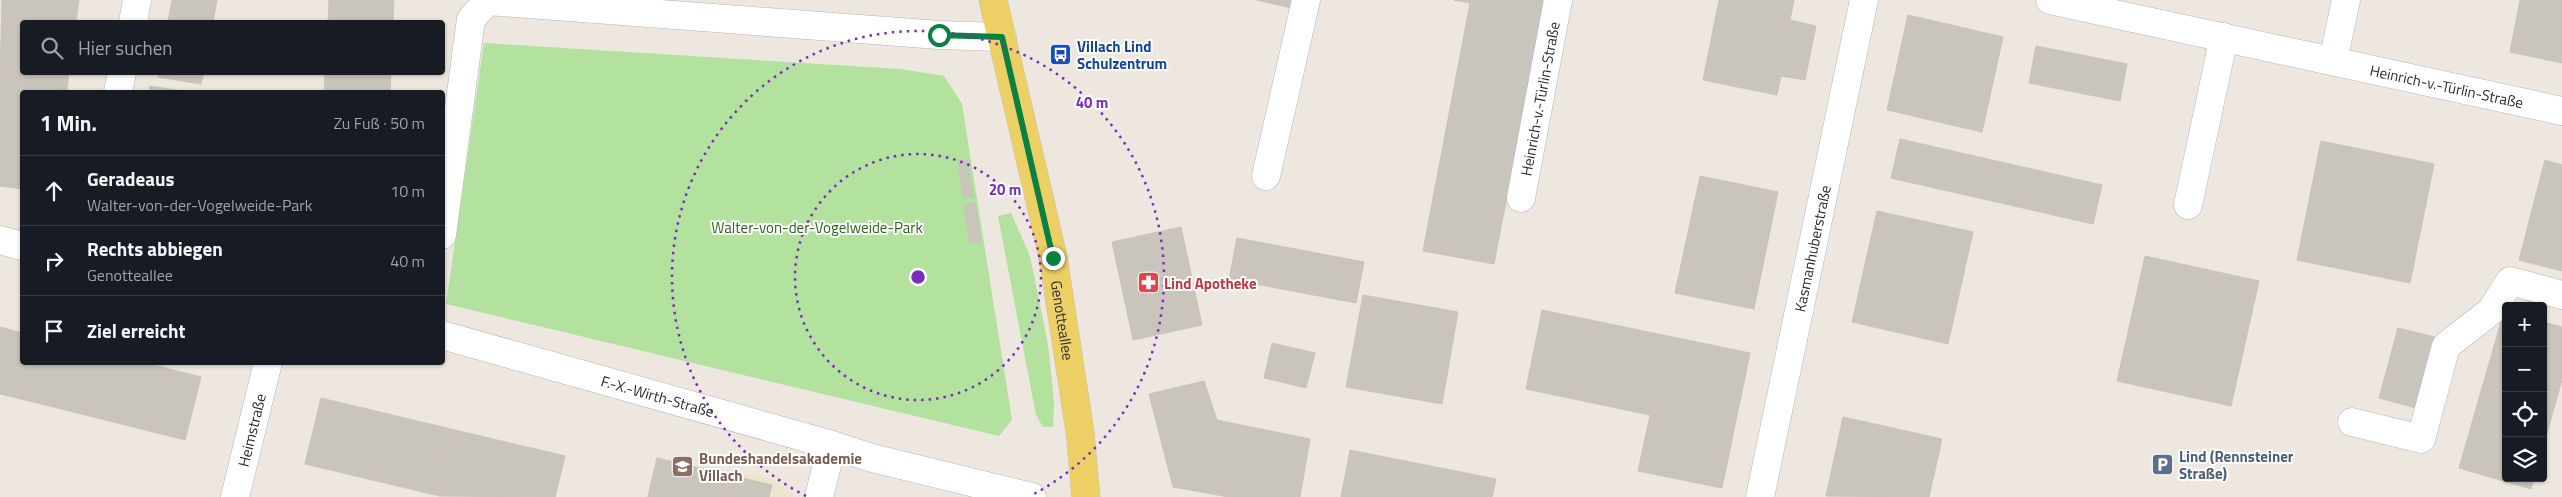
<!DOCTYPE html>
<html lang="de">
<head>
<meta charset="utf-8">
<style>
	:root { --surface:#171b24; --page:#20242c; --text:#f1f3f6; --muted:#9ea1a6; --line:#363941 }
	body { margin:0; font-family:"Titillium Web",sans-serif; background:var(--page); color:var(--text) }
	.controls { position:absolute; right:15px; bottom:15px; display:grid; overflow:hidden; border-radius:5px; box-shadow:0 1px 4px #0004 }
	.controls button { width:45px; height:45px; display:grid; place-items:center; padding:0; border:0; border-bottom:1px solid var(--line); background:var(--surface); color:var(--text); font:25px sans-serif }
	.stop { position:absolute; width:15px; height:15px; margin:-11px; border:4px solid #0b8043; border-radius:50%; background:#fff }
	.stop.end { background:#0b8043; border-color:#fff; box-shadow:0 1px 5px #0008 }
	.list { margin:0; padding:0; list-style:none }
	h2 { display:flex; justify-content:space-between; align-items:center; height:65px; margin:0; padding:0 20px; font-size:21px }
	h2 small { font-size:16px; font-weight:400; color:var(--muted) }
	.list li { display:grid; grid-template-columns:32px 1fr auto; gap:15px; align-items:center; box-sizing:border-box; height:70px; padding:0 20px; border-top:1px solid var(--line) }
	.list b { display:block; font-size:19px; white-space:nowrap }
	.list p { margin:0; font-size:16px; white-space:nowrap; color:var(--muted) }
	.list em { font-size:16px; font-style:normal; color:var(--muted) }
	.icon { flex:none; width:28px; height:28px; fill:none; stroke:currentColor; stroke-width:2; stroke-linecap:round; stroke-linejoin:round }
	.map { position:relative; flex:none; width:2562px; height:497px; overflow:hidden }
	.search { position:absolute; background:var(--surface); box-shadow:0 1px 4px #0004; left:20px; top:20px; width:425px; height:55px; display:flex; align-items:center; gap:12px; box-sizing:border-box; padding:0 18px; border-radius:5px; color:var(--muted); font-size:19px }
	.panel { position:absolute; background:var(--surface); box-shadow:0 1px 4px #0004; left:20px; top:90px; width:425px; height:275px; border-radius:5px }
	.map>svg:first-child { display:block }
</style>
</head>
<body>
<div class="map">
<svg width="2562" height="497" viewBox="0 0 2562 497">
	<rect width="100%" height="100%" fill="#ede7df"/>
	<path fill="#eee5cf" d="M656,456L770,478L795,497H647Z"/>
	<path fill="#b3e19e" d="M484,43L900,69L944,76L962,104L1012,420L999,436L446,304Z
		M1011,213L1030,256L1048,344L1054,402L1053,427H1043L1036,415L998,216Z"/>
	<path fill="#c9c5bd" stroke="#c9c3b8" d="M2,0H79L76,22H22V72H69L67,89L0,80Z
		M172,0H217L213,22H168Z
		M329,0H394L393,22H328Z
		M1257,0H1297L1295,9Z
		M1454,0H1545L1494,264L1423,251L1470,3Z
		M1719,0H1794L1790,20L1816,26L1805,80L1781,76L1777,95L1703,80Z
		M2520,0H2562V63L2510,52Z
		M1908,15L2003,37L1982,132L1887,110Z
		M2036,46L2127,64L2120,101L2029,83Z
		M159,72H204L201,84L158,77Z
		M325,72H391L390,92H324Z
		M0,80L67,89V92H22V189L0,186Z
		M150,86L189,92H149Z
		M1900,139L2102,185L2093,224L1891,178Z
		M2321,141L2434,164L2410,283L2297,260Z
		M967,160L973,197H963L958,161Z
		M2545,160L2562,165V271L2519,260Z
		M1700,176L1778,192L1754,309L1675,293Z
		M975,203L981,242L970,243L964,205Z
		M1877,211L1973,232L1948,344L1852,322Z
		M1181,227L1202,325L1133,340L1112,242Z
		M1237,238L1364,262L1356,303L1229,279Z
		M2145,256L2259,281L2231,406L2117,381Z
		M1363,295L1458,312L1442,404L1346,387Z
		M1542,310L1750,353L1722,488L1638,471L1650,415L1526,389Z
		M2504,311L2506,478H2534L2531,489L2459,468Z
		M2543,322L2562,327V380L2543,447Z
		M0,327L22,333V362H65L54,407L0,394Z
		M2398,328L2434,337L2416,408L2379,398Z
		M1272,343L1315,353L1306,388L1264,378Z
		M65,362H142L201,377L185,440L54,407Z
		M1204,381L1217,420L1310,439L1300,497H1229L1173,487L1149,394Z
		M321,398L455,430L440,496L305,464Z
		M1843,417L1942,439L1929,497L1826,496Z
		M455,430L565,456L555,497L440,496Z
		M1350,450L1496,479L1492,497H1341Z
		M657,458L772,485L769,497H648Z"/>
	<g fill="none" stroke-linecap="round" stroke-linejoin="round">
		<defs>
			<g id="minor">
				<path id="s1" d="M2050,0L2562,111"/>
				<path d="M133,22L137,0"/>
				<path d="M2333,61L2346,0"/>
				<path d="M118,92L122,72"/>
				<path d="M1266,176L1306,0"/>
				<path id="s2" d="M1521,198L1558,0"/>
				<path d="M2188,205L2224,37"/>
				<path d="M442,235L471,19L488,1L939,35L1002,37"/>
				<path d="M0,240L22,246"/>
				<path id="s3" d="M442,335L832,445L872,458L1032,497"/>
				<path d="M2352,422L2421,439L2446,346L2491,311L2510,281L2562,295"/>
				<path id="s4" d="M235,497L268,362"/>
				<path d="M819,497L832,445"/>
				<path id="s5" d="M1760,497L1864,0"/>
			</g>
			<g id="major">
				<path id="s6" d="M993,0L1053,257L1080,432L1086,497"/>
			</g>
		</defs>
		<use href="#minor" stroke="#b2b5bf" stroke-width="29"/>
		<use href="#major" stroke="#c8c8c8" stroke-width="29"/>
		<use href="#minor" stroke="#fff" stroke-width="28"/>
		<use href="#major" stroke="#ecd065" stroke-width="28"/>
	</g>
	<g fill="none" stroke-linecap="round" stroke-linejoin="round">
		<path stroke="#0b8043" stroke-width="6" d="M939,35L1002,37L1053,258"/>
	</g>
	<g fill="none" stroke="#7b2cbf" stroke-width="2.5" stroke-dasharray="2.5 5">
		<circle cx="918" cy="277" r="123"/>
		<path d="M806 496A246 246 0 1 1 1030 496"/>
	</g>
	<defs>
		<symbol id="bus-square" viewBox="-11 -11 22 22"><rect x="-9" y="-9" width="18" height="18" rx="4" fill="#1a4fb4" stroke="#fff"/><path d="M-5-6H5V4H4V6H2V4H-2V6H-4V4H-5ZM-3.5-4V0h7V-4ZM-3.5 1.2v1.5H-2V1.2ZM2 1.2v1.5H3.5V1.2Z" fill="#fff"/></symbol>
		<symbol id="pharmacy-square" viewBox="-11 -11 22 22"><rect x="-9" y="-9" width="18" height="18" rx="4" fill="#e0444e" stroke="#fff"/><path d="M-2-6h4v4h4v4h-4v4h-4v-4h-4v-4h4Z" fill="#fff"/></symbol>
		<symbol id="parking-square" viewBox="-11 -11 22 22"><rect x="-9" y="-9" width="18" height="18" rx="4" fill="#5c6f8a" stroke="#fff"/><path d="M-3.5-5.5H1a3.5 3.5 0 0 1 0 7H-1V5.5H-3.5ZM-1-3.4V-.6H.8a1.4 1.4 0 0 0 0-2.8Z" fill="#fff"/></symbol>
		<symbol id="school-square" viewBox="-11 -11 22 22"><rect x="-9" y="-9" width="18" height="18" rx="4" fill="#8d6e63" stroke="#fff"/><path d="M0-5L7-2L0 1L-7-2ZM-4 1L0 2.5L4 1V4Q0 6-4 4Z" fill="#fff"/></symbol>
	</defs>
	<g fill-rule="evenodd">
		<use href="#bus-square" x="1048" y="42" width="25" height="25"/>
		<use href="#pharmacy-square" x="1136" y="270" width="25" height="25"/>
		<use href="#parking-square" x="2150" y="452" width="25" height="25"/>
		<use href="#school-square" x="670" y="454" width="25" height="25"/>
	</g>
	<g text-anchor="middle" dominant-baseline="central" stroke-width="4" stroke-linejoin="round" paint-order="stroke">
		<g font-size="15" font-weight="bold" fill="#164399" stroke="#fff" text-anchor="start">
			<text x="1077" y="46">Villach Lind<tspan x="1077" dy="17">Schulzentrum</tspan></text>
		</g>
		<g font-size="15" fill="#2c2c2c" stroke="#fff">
			<text stroke="none"><textPath href="#s1" startOffset="406">Heinrich-v.-Türlin-Straße</textPath></text>
			<text stroke="none"><textPath href="#s2" startOffset="101">Heinrich-v.-Türlin-Straße</textPath></text>
			<text stroke="none"><textPath href="#s5" startOffset="254">Kasmanhuberstraße</textPath></text>
			<text stroke="none"><textPath href="#s6" startOffset="328">Genotteallee</textPath></text>
			<text stroke="none"><textPath href="#s3" startOffset="224">F.-X.-Wirth-Straße</textPath></text>
			<text stroke="none"><textPath href="#s4" startOffset="69">Heimstraße</textPath></text>
		</g>
		<g font-size="15" fill="#2b671d" stroke="#fff">
			<text x="817" y="227">Walter-von-der-Vogelweide-Park</text>
		</g>
		<g font-size="15" font-weight="bold" fill="#be3a42" stroke="#fff" text-anchor="start">
			<text x="1164" y="283">Lind Apotheke</text>
		</g>
		<g font-size="15" font-weight="bold" fill="#4e5e75" stroke="#fff" text-anchor="start">
			<text x="2179" y="456">Lind (Rennsteiner<tspan x="2179" dy="17">Straße)</tspan></text>
		</g>
		<g font-size="15" font-weight="bold" fill="#785e54" stroke="#fff" text-anchor="start">
			<text x="699" y="458">Bundeshandelsakademie<tspan x="699" dy="17">Villach</tspan></text>
		</g>
	</g>
	<circle cx="918" cy="277" r="8" fill="#7b2cbf" stroke="#fff" stroke-width="2.5"/>
	<g font-size="15" text-anchor="middle" font-weight="bold" fill="#7b2cbf" stroke="#fff" stroke-width="4" stroke-linejoin="round" paint-order="stroke">
		<text x="1092" y="108">40 m</text>
		<text x="1005" y="195">20 m</text>
	</g>
</svg>
<div class="controls">
<button>+</button>
<button>−</button>
<button><svg class="icon" aria-label="locate" viewBox="0 0 24 24"><circle cx="12" cy="12" r="6"/><path d="M12 2v4M12 18v4M2 12h4M18 12h4"/></svg></button>
<button><svg class="icon" aria-label="layers" viewBox="0 0 24 24"><path d="M12 4l9 5-9 5-9-5zM3 14l9 5 9-5"/></svg></button>
</div>
<div class="stop" style="left:939px;top:35px"></div>
<div class="stop end" style="left:1053px;top:258px"></div>
<div class="search"><svg class="icon" aria-label="search" viewBox="0 0 24 24"><circle cx="10" cy="10" r="6"/><path d="M15 15l6 6"/></svg>Hier suchen</div>
<section class="panel">
<h2>1 Min.<small>Zu Fuß · 50 m</small></h2>
<ul class="list">
<li><svg class="icon" aria-label="ahead" viewBox="0 0 24 24"><path d="M12 20V5M6 11l6-6 6 6"/></svg><div><b>Geradeaus</b><p>Walter-von-der-Vogelweide-Park</p></div><em>10 m</em></li>
<li><svg class="icon" aria-label="right" viewBox="0 0 24 24"><path d="M7 20v-9h11M14 6l5 5-5 5"/></svg><div><b>Rechts abbiegen</b><p>Genotteallee</p></div><em>40 m</em></li>
<li><svg class="icon" aria-label="arrive" viewBox="0 0 24 24"><path d="M6 21V4h12l-3 4 3 4H6"/></svg><div><b>Ziel erreicht</b></div></li>
</ul>
</section>
</div>
</body>
</html>
